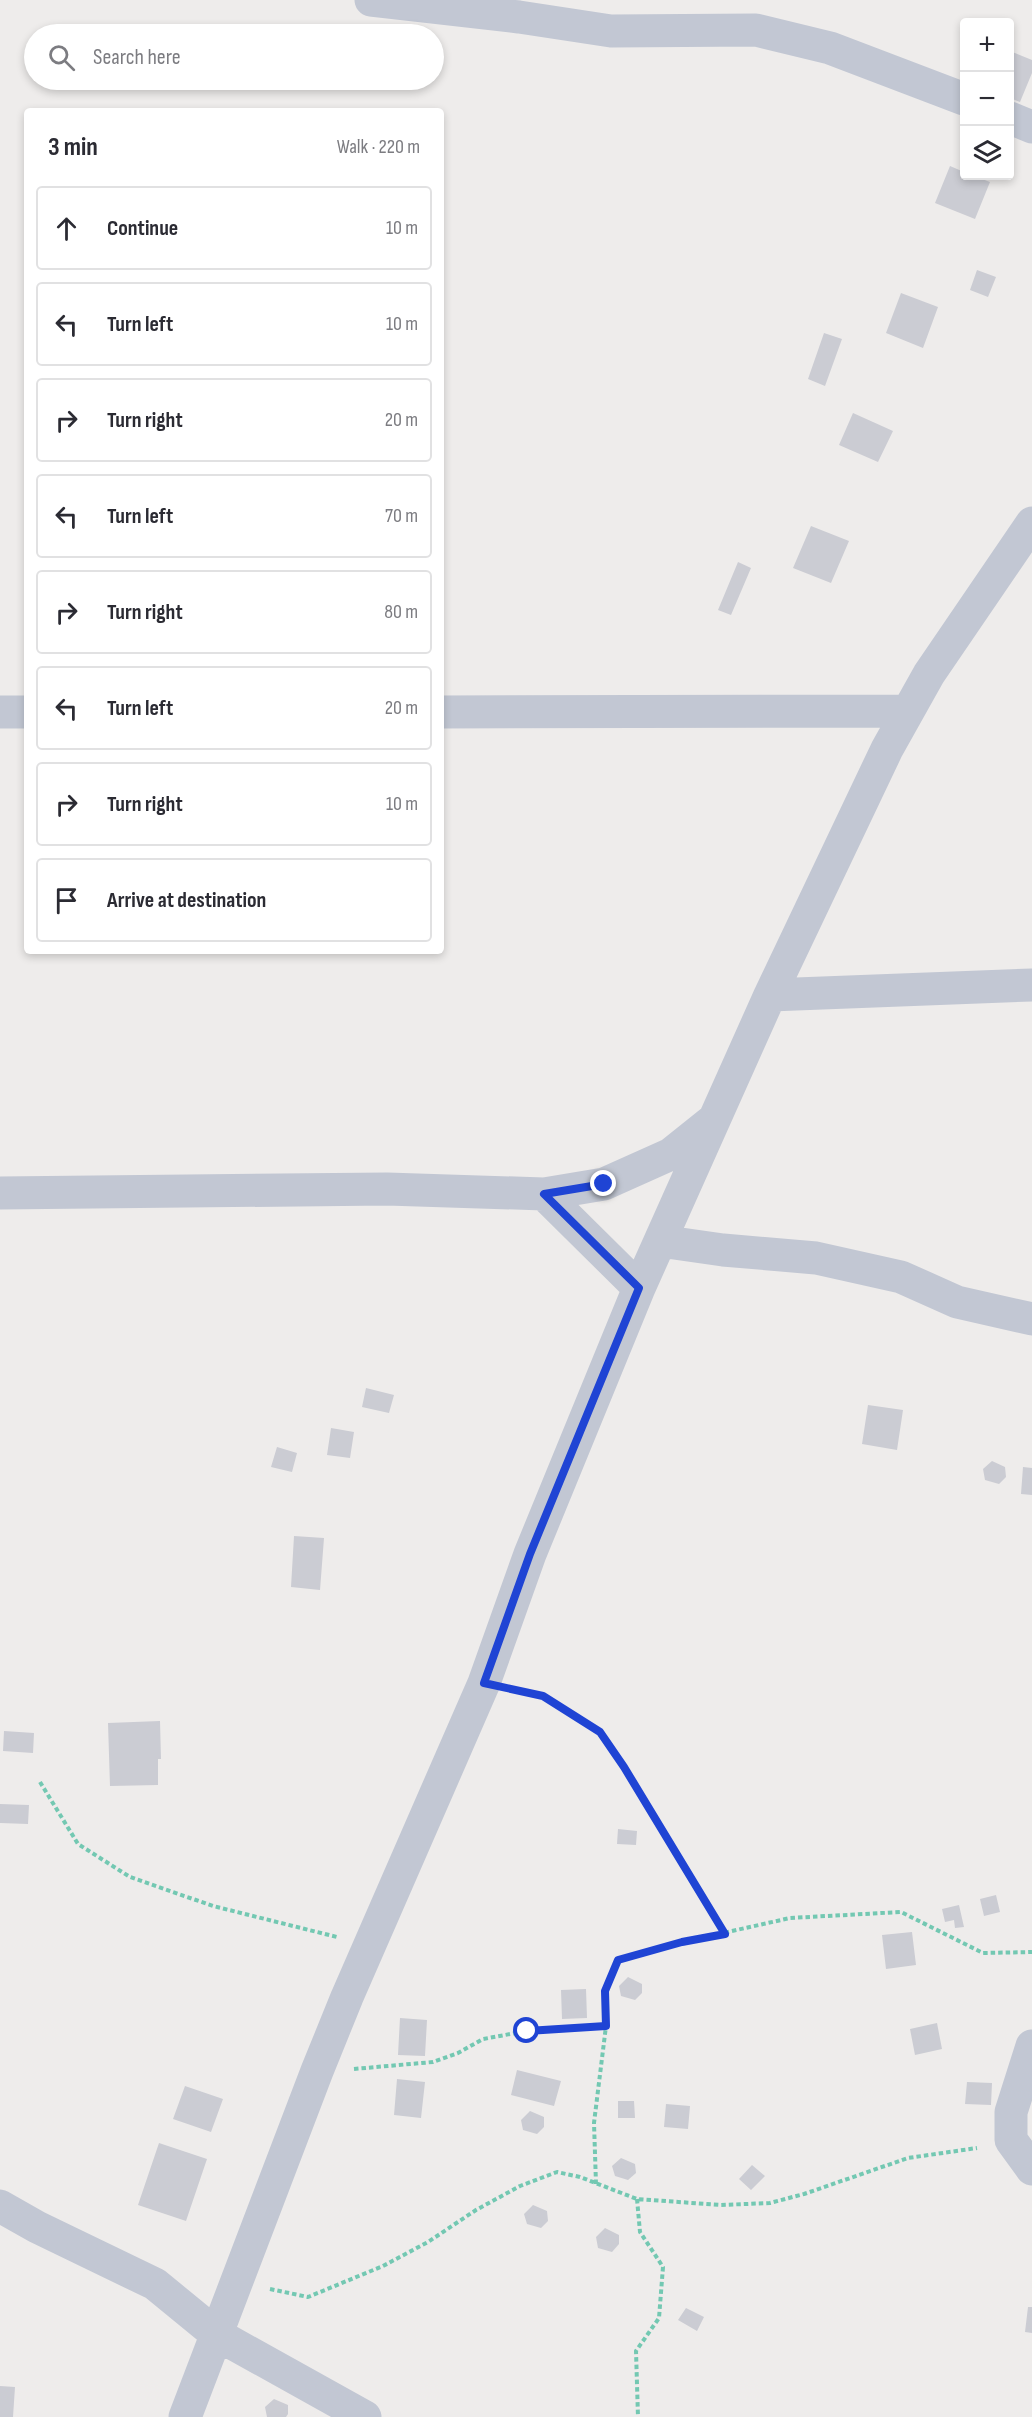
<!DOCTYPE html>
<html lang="en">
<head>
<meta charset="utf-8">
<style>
	:root { --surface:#fff; --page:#f7f7f7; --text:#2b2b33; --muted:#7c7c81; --line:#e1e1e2 }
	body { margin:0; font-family:"Sofia Sans Condensed",sans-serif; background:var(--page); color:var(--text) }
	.controls { position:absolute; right:18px; top:18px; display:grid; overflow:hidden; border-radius:6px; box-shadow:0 3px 9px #0003 }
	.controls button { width:54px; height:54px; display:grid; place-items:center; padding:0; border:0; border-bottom:2px solid var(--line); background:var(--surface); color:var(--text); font:30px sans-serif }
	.stop { position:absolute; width:18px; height:18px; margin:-14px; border:4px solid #1f44d4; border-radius:50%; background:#fff }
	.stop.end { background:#1f44d4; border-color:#fff; box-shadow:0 2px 6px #0008 }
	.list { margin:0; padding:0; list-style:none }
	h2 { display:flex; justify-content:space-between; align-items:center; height:78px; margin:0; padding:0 24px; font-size:26px }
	h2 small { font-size:20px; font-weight:400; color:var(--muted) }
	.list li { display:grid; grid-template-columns:39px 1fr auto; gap:18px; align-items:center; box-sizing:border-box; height:84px; margin:0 12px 12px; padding:0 12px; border:2px solid var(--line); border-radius:6px }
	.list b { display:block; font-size:22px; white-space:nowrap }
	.list em { font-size:20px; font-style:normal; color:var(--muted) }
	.icon { flex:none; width:33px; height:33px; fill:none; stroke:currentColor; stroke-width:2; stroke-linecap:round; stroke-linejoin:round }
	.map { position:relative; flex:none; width:1032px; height:2417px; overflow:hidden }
	.search { position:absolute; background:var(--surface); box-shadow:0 3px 9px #0003; left:24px; top:24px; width:420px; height:66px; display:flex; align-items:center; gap:15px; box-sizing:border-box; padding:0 21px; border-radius:33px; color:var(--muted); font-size:22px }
	.panel { position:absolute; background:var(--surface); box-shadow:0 3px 9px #0003; left:24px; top:108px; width:420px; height:846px; border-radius:6px }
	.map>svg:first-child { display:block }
</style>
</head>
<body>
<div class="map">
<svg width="1032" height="2417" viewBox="0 0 1032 2417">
	<rect width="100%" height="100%" fill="#eeeceb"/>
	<path fill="#cbccd3" d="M1010,51L1032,60V73L1020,102L1010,98Z
		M950,166L964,172V176H974L990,182L975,219L935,203Z
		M977,270L996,277L988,297L970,290Z
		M901,293L938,307L923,348L886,333Z
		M824,333L842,339L825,386L808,379Z
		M853,413L893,431L878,462L839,445Z
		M811,526L849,541L831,583L793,568Z
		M738,562L751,568L731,615L718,610Z
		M366,1388L394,1395L389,1413L362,1407Z
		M868,1405L903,1410L897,1450L862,1444Z
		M331,1428L354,1432L350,1458L327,1455Z
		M277,1447L297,1453L292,1472L271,1467Z
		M992,1461L1005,1467L1006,1477L999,1484L985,1480L983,1469Z
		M1023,1467L1032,1468V1495L1021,1494Z
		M294,1536L324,1538L320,1590L291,1587Z
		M160,1721L161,1759H158V1785L110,1786L108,1723Z
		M4,1731L34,1733L33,1753L3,1751Z
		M0,1804L29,1805L28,1824L0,1823Z
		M618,1829L637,1831L636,1845L617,1844Z
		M996,1895L1000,1912L984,1916L980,1899Z
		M959,1905L964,1927L955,1928L954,1920L945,1922L942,1909Z
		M912,1932L916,1965L886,1969L882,1935Z
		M628,1977L642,1984V1993L635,2000L621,1996L619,1986Z
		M586,1989L587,2018L562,2019L561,1990Z
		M400,2018L427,2020L425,2056L398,2055Z
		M937,2023L942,2049L915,2055L910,2029Z
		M517,2070L561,2081L554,2106L511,2095Z
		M397,2079L425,2082L421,2118L394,2115Z
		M967,2082L992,2083L991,2105L965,2104Z
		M185,2086L223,2099L211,2132L173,2119Z
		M618,2101H634L635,2118H618Z
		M666,2104L690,2106L688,2129L664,2127Z
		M530,2111L544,2117V2127L537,2134L523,2130L521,2120Z
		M159,2143L207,2159L186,2221L138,2205Z
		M621,2158L635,2164L636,2173L628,2180L615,2176L612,2166Z
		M752,2165L765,2176L751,2190L739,2179Z
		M533,2205L547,2211L548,2221L541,2228L527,2224L524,2214Z
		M605,2228L619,2235V2244L612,2252L598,2248L596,2237Z
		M1028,2307H1032V2333L1025,2332Z
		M686,2308L704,2317L697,2331L678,2320Z
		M0,2386L15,2387L13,2417H0Z
		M274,2399L288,2405V2414L286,2417H267L265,2407Z"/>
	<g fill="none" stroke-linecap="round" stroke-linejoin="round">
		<path stroke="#73c8b2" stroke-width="4" stroke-dasharray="4.5 3" stroke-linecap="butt" d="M517,1690L543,1696L600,1732L624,1767L725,1934
			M40,1782L78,1844L130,1877L213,1906L337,1937
			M354,2069L433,2062L458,2053L483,2039L527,2031L606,2026
			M596,2184L594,2123L606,2026L605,1991L618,1960L683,1942L790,1918L901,1912L983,1953L1032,1952
			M637,2199L640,2232L663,2267L659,2318L636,2351L638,2417
			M270,2289L308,2297L383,2266L428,2242L476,2210L520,2186L557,2172L580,2177L637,2199L721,2205L770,2203L804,2194L908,2158L977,2148"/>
		<path stroke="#c2c7d3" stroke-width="33" d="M371,0L519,17L611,31L756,30L830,48L964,99
			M1010,118L1032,127
			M0,712H27
			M441,712L908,711
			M770,995L1032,985
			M0,1193L387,1189L544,1194L604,1184L671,1154L711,1122
			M544,1194L639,1288
			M660,1241L723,1250L816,1258L901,1277L957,1302L1032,1319
			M1032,2046L1011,2112V2140L1032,2169
			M0,2206L37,2227L155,2284L216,2334L365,2417
			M185,2417L317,2071L347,1997L484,1683L530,1554L639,1288L770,995L887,749L929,674L1032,523"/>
	</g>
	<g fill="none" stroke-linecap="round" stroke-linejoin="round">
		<path stroke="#1f44d4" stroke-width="8" d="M527,2031L606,2026L605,1991L618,1960L682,1942L725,1934L624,1767L600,1732L543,1696L484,1683L530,1554L639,1288L544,1194L604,1184"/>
	</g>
</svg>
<div class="controls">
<button>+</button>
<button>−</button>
<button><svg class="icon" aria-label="layers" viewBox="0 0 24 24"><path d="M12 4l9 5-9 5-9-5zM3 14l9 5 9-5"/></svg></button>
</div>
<div class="stop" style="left:527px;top:2031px"></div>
<div class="stop end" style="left:604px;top:1184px"></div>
<div class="search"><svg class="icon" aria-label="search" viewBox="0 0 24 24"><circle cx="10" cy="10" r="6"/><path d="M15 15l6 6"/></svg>Search here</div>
<section class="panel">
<h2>3 min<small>Walk · 220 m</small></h2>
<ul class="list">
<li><svg class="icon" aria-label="ahead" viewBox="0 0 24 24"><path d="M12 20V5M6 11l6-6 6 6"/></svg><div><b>Continue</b></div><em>10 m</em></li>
<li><svg class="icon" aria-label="left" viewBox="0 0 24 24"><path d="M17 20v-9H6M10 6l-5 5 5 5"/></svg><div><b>Turn left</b></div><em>10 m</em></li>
<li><svg class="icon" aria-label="right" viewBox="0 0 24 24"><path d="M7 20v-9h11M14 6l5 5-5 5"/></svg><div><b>Turn right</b></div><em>20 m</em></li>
<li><svg class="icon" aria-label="left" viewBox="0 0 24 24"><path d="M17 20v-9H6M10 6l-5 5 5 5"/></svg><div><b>Turn left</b></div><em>70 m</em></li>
<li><svg class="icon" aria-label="right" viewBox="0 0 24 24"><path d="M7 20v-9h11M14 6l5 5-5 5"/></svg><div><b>Turn right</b></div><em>80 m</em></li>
<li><svg class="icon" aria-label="left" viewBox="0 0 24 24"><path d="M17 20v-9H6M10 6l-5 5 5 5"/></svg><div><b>Turn left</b></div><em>20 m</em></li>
<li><svg class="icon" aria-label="right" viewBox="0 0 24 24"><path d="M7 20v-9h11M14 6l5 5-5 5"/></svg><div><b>Turn right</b></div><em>10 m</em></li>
<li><svg class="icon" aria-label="arrive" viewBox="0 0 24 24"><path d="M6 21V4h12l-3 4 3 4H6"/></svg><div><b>Arrive at destination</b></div></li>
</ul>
</section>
</div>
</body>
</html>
